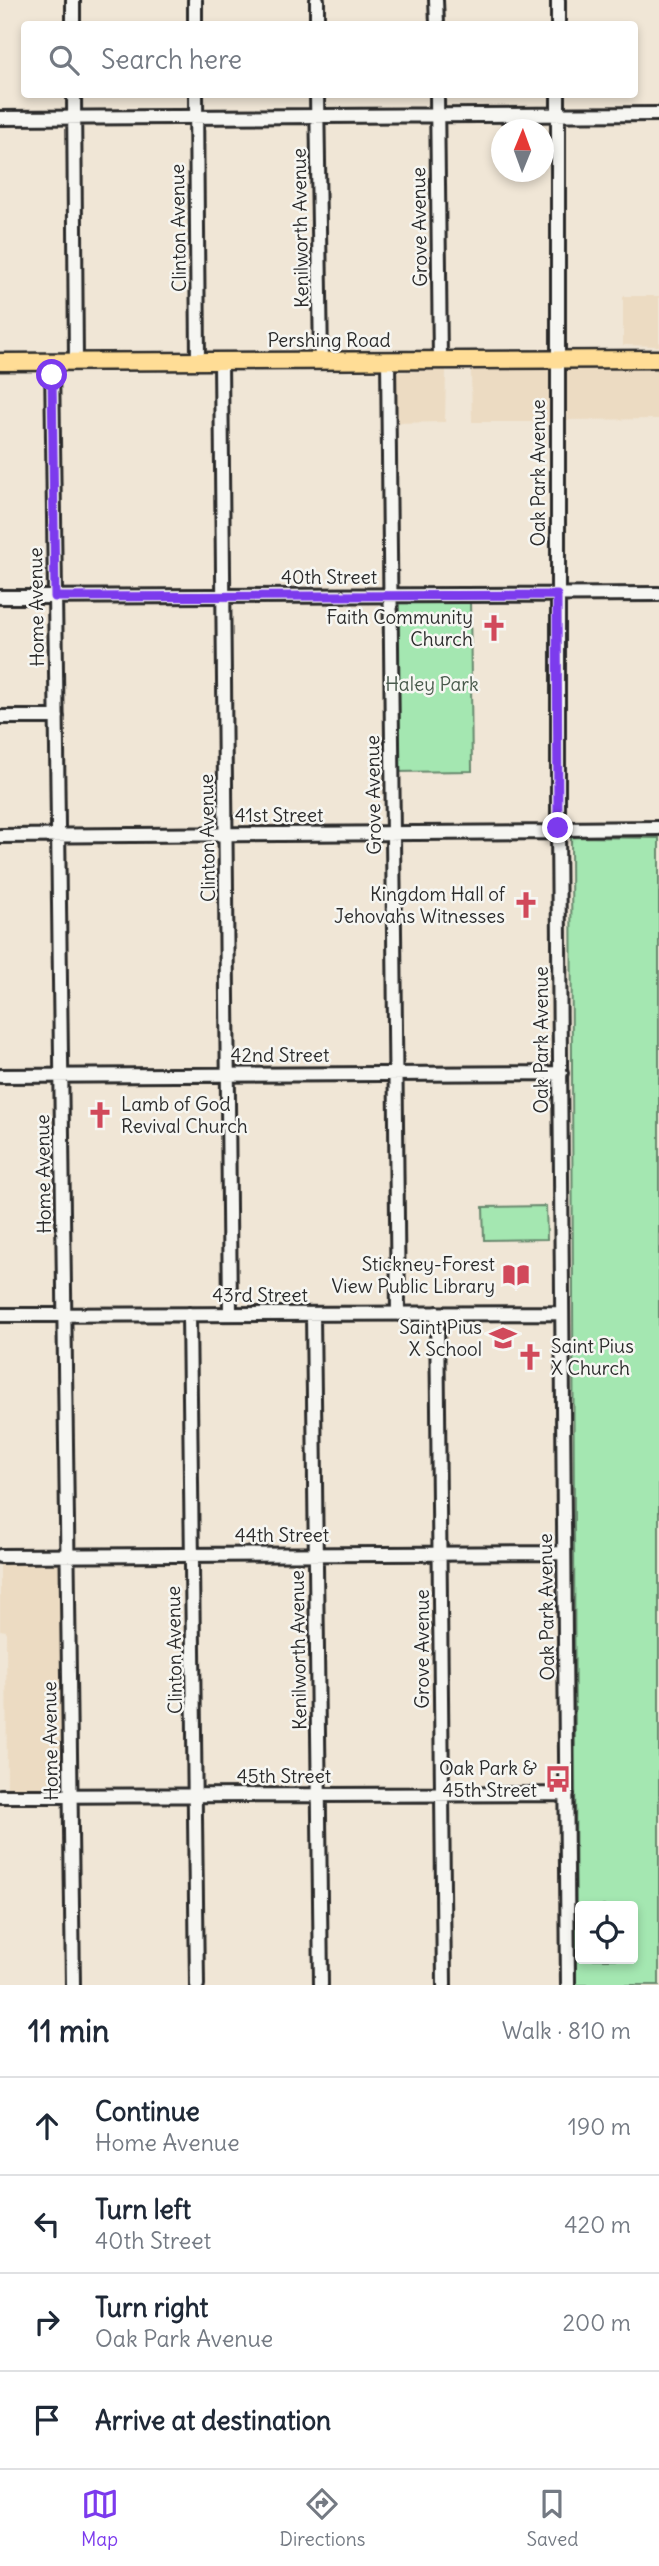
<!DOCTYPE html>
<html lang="en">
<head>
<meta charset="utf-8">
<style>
	:root { --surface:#fff; --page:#f2f2f3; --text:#1f2937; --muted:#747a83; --line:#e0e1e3; --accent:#7c3aed }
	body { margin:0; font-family:Delius,sans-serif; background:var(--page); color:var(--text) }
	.controls { position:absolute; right:21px; bottom:21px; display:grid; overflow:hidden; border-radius:7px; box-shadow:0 4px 10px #0003 }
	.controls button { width:63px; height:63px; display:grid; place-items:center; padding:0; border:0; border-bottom:2px solid var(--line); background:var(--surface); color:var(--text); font:35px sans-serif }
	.compass { position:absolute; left:491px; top:119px; width:63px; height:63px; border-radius:50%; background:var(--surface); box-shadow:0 4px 10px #0003; rotate:1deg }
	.stop { position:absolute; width:21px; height:21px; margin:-16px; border:5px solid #7c3aed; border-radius:50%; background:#fff }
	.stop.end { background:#7c3aed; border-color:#fff; box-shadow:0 2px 7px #0008 }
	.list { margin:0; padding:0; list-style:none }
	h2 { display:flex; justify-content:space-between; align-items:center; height:91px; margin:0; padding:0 28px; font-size:30px }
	h2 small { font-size:23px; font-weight:400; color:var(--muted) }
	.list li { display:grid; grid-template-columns:46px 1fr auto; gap:21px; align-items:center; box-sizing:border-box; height:98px; padding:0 28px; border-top:2px solid var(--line) }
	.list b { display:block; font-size:26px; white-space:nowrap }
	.list p { margin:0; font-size:23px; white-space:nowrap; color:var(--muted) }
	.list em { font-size:23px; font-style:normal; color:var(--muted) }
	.icon { flex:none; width:38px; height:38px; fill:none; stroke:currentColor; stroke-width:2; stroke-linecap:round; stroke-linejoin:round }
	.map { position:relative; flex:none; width:659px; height:1985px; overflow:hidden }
	.search { position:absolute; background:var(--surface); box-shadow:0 4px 10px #0003; left:21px; right:21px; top:21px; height:77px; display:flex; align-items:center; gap:18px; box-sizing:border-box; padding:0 24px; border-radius:7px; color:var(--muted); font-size:26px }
	.sheet { height:483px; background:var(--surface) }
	nav { display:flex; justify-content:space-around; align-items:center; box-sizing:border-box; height:98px; border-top:2px solid var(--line); background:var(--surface); font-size:19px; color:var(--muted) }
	nav a { display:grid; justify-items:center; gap:4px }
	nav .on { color:var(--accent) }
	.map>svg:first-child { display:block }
</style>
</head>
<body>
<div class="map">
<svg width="659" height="1985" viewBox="0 0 659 1985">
	<rect width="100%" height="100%" fill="#f0e6d6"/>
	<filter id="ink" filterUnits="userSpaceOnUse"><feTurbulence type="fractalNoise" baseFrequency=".0143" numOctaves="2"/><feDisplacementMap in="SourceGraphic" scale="14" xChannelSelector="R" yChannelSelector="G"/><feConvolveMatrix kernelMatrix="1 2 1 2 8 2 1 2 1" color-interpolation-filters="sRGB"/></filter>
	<g filter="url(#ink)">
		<path fill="#ecdbc2" d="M623,296H659V346L623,345Z
			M550,368V422H472L471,370Z
			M659,368V419L565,420V369Z
			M446,370L445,422L390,423L391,372Z
			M0,1557H67L69,1792H7L6,1631L0,1630Z"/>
		<path fill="#a4e7b1" stroke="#68896e" stroke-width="2" fill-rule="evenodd" d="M470,597L472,771L393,772V598Z
			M571,837L659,838V1985H576ZM580,1906H633V1959H580Z
			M546,1206L547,1239L484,1240L483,1207Z"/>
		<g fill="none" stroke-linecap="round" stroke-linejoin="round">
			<defs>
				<path id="minor" d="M73,0V24
					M195,0V24
					M317,0V24
					M436,0L437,24
					M558,0V24
					M74,94L76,362
					M196,94L198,361
					M317,94L321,361
					M437,94L440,360
					M558,94V829L568,1985
					M0,118L659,114
					M388,360L398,1314
					M221,361L230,1314
					M52,362L73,1985
					M0,597L659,594
					M0,717H57
					M558,829L659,828
					M0,836L558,832
					M0,1076L561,1073
					M437,1313L444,1985
					M189,1314L197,1985
					M313,1314L321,1985
					M0,1315L562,1313
					M0,1556L564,1553
					M0,1796L567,1794"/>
				<path id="major" d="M0,362L659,359"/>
			</defs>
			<use href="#minor" stroke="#2b2b2b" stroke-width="18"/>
			<use href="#major" stroke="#2b2b2b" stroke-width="21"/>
			<use href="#minor" stroke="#f6f6f2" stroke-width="12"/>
			<use href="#major" stroke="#ffdd96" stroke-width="16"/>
		</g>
	</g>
	<g fill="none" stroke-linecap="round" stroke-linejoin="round" filter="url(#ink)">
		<path stroke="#7c3aed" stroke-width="9" d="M52,375L55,597L557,595L558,828"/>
	</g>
	<defs>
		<symbol id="church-bare" viewBox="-9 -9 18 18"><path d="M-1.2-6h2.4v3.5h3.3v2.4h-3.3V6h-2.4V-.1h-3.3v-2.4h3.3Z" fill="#d1495b" stroke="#f6f6f2" stroke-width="2.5" paint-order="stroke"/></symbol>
		<symbol id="library-bare" viewBox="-9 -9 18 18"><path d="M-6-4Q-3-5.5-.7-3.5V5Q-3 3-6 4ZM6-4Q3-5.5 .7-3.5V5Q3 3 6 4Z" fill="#d1495b" stroke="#f6f6f2" stroke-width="2.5" paint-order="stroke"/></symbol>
		<symbol id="school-bare" viewBox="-9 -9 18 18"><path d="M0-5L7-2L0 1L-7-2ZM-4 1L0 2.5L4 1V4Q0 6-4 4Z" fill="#d1495b" stroke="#f6f6f2" stroke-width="2.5" paint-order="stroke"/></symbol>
		<symbol id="bus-bare" viewBox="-9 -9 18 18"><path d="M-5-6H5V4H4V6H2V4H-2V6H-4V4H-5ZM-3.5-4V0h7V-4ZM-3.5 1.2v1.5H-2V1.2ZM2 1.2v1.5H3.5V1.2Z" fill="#d1495b" stroke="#f6f6f2" stroke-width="2.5" paint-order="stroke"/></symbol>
	</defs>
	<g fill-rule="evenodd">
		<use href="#church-bare" x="475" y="609" width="38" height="38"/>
		<use href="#church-bare" x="507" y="886" width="38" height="38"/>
		<use href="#church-bare" x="81" y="1096" width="38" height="38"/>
		<use href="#library-bare" x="497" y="1256" width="38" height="38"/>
		<use href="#school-bare" x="484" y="1319" width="38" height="38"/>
		<use href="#church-bare" x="511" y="1338" width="38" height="38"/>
		<use href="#bus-bare" x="539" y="1760" width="38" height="38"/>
	</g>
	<g text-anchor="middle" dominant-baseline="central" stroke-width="5" stroke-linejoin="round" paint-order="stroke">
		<g font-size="19" fill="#2b2b2b" stroke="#f6f6f2">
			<text transform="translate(419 227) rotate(-91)">Grove Avenue</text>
			<text transform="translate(178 228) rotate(-91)">Clinton Avenue</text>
			<text transform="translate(300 228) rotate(-91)">Kenilworth Avenue</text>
			<text x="329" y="340">Pershing Road</text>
			<text transform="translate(538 473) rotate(-90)">Oak Park Avenue</text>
			<text x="329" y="577">40th Street</text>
			<text transform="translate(36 607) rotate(-91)">Home Avenue</text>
			<text transform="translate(373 795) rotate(-91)">Grove Avenue</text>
			<text x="279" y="815">41st Street</text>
			<text transform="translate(207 838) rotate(-91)">Clinton Avenue</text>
			<text transform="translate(541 1040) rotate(-90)">Oak Park Avenue</text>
			<text x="280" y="1055">42nd Street</text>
			<text transform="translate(43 1174) rotate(-91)">Home Avenue</text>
			<text x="260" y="1295">43rd Street</text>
			<text x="282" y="1535">44th Street</text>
			<text transform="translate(546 1607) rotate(-91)">Oak Park Avenue</text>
			<text transform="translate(422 1649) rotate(-90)">Grove Avenue</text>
			<text transform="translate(174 1650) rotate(-91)">Clinton Avenue</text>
			<text transform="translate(298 1650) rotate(-91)">Kenilworth Avenue</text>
			<text transform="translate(50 1741) rotate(-91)">Home Avenue</text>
			<text x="284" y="1776">45th Street</text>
		</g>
		<g font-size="19" fill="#2b2b2b" stroke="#f6f6f2" text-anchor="end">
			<text x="473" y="617">Faith Community<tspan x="473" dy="22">Church</tspan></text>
			<text x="505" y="894">Kingdom Hall of<tspan x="505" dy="22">Jehovahs Witnesses</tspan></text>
			<text x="121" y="1104" text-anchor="start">Lamb of God<tspan x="121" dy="22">Revival Church</tspan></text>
			<text x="495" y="1264">Stickney-Forest<tspan x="495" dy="22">View Public Library</tspan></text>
			<text x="482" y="1327">Saint Pius<tspan x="482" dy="22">X School</tspan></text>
			<text x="551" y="1346" text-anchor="start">Saint Pius<tspan x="551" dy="22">X Church</tspan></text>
			<text x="537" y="1768">Oak Park &amp;<tspan x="537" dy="22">45th Street</tspan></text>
		</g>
		<g font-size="19" fill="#495a4c" stroke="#f6f6f2">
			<text x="432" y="684">Haley Park</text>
		</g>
	</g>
</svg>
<div class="controls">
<button><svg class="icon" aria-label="locate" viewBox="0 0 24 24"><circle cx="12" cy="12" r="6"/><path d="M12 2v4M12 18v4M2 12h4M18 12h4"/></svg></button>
</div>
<svg class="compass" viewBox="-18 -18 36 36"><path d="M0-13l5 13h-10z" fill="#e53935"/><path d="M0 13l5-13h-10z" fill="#747a83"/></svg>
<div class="stop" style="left:52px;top:375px"></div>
<div class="stop end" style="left:558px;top:828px"></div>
<div class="search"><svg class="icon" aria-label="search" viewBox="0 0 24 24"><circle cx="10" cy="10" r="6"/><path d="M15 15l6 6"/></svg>Search here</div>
</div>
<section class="sheet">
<h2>11 min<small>Walk · 810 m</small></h2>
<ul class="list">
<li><svg class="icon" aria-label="ahead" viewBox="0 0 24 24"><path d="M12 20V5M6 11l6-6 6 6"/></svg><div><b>Continue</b><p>Home Avenue</p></div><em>190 m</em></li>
<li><svg class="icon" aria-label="left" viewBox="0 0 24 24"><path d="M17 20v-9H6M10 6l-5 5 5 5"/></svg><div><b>Turn left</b><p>40th Street</p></div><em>420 m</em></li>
<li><svg class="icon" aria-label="right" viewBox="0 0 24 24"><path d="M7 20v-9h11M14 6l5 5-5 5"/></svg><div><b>Turn right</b><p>Oak Park Avenue</p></div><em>200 m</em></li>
<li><svg class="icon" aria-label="arrive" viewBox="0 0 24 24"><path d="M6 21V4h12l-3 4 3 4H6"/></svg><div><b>Arrive at destination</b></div></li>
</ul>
</section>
<nav>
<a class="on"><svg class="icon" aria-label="map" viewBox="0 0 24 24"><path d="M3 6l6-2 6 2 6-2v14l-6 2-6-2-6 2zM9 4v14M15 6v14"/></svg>Map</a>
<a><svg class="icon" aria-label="directions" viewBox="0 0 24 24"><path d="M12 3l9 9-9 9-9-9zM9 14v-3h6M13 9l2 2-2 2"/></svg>Directions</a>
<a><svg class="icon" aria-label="saved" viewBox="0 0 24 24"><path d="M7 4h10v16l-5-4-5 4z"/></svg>Saved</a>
</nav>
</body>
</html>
